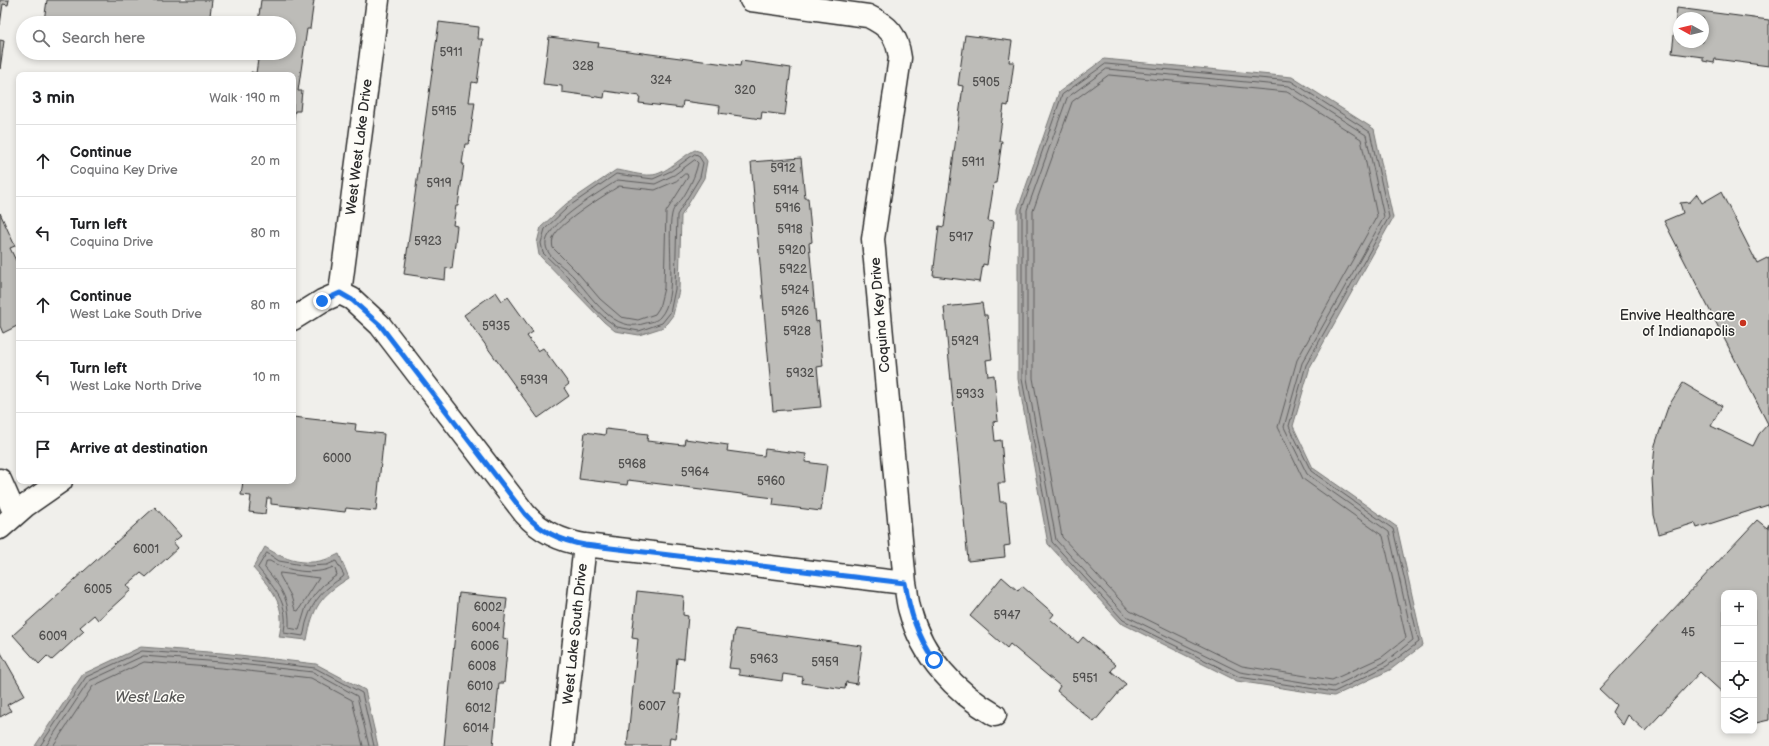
<!DOCTYPE html>
<html lang="en">
<head>
<meta charset="utf-8">
<style>
	:root { --surface:#fff; --page:#f2f2f2; --text:#202124; --muted:#757577; --line:#e0e0e0 }
	body { margin:0; font-family:"Balsamiq Sans",sans-serif; background:var(--page); color:var(--text) }
	.controls { position:absolute; right:12px; bottom:12px; display:grid; overflow:hidden; border-radius:8px; box-shadow:0 2px 6px #0003 }
	.controls button { width:36px; height:36px; display:grid; place-items:center; padding:0; border:0; border-bottom:1px solid var(--line); background:var(--surface); color:var(--text); font:20px sans-serif }
	.compass { position:absolute; left:1673px; top:12px; width:36px; height:36px; border-radius:50%; background:var(--surface); box-shadow:0 2px 6px #0003; rotate:278deg }
	.stop { position:absolute; width:12px; height:12px; margin:-9px; border:3px solid #1a73e8; border-radius:50%; background:#fff }
	.stop.end { background:#1a73e8; border-color:#fff; box-shadow:0 1px 4px #0008 }
	.list { margin:0; padding:0; list-style:none }
	h2 { display:flex; justify-content:space-between; align-items:center; height:52px; margin:0; padding:0 16px; font-size:17px }
	h2 small { font-size:13px; font-weight:400; color:var(--muted) }
	.list li { display:grid; grid-template-columns:26px 1fr auto; gap:12px; align-items:center; box-sizing:border-box; height:72px; padding:0 16px; border-top:1px solid var(--line) }
	.list b { display:block; font-size:15px; white-space:nowrap }
	.list p { margin:0; font-size:13px; white-space:nowrap; color:var(--muted) }
	.list em { font-size:13px; font-style:normal; color:var(--muted) }
	.icon { flex:none; width:22px; height:22px; fill:none; stroke:currentColor; stroke-width:2; stroke-linecap:round; stroke-linejoin:round }
	.map { position:relative; flex:none; width:1769px; height:746px; overflow:hidden }
	.search { position:absolute; background:var(--surface); box-shadow:0 2px 6px #0003; left:16px; top:16px; width:280px; height:44px; display:flex; align-items:center; gap:10px; box-sizing:border-box; padding:0 14px; border-radius:22px; color:var(--muted); font-size:15px }
	.panel { position:absolute; background:var(--surface); box-shadow:0 2px 6px #0003; left:16px; top:72px; width:280px; height:412px; border-radius:8px }
	.map>svg:first-child { display:block }
</style>
</head>
<body>
<div class="map">
<svg width="1769" height="746" viewBox="0 0 1769 746">
	<rect width="100%" height="100%" fill="#f0efeb"/>
	<filter id="ink" filterUnits="userSpaceOnUse"><feTurbulence type="fractalNoise" baseFrequency=".025" numOctaves="2"/><feDisplacementMap in="SourceGraphic" scale="8" xChannelSelector="R" yChannelSelector="G"/><feConvolveMatrix kernelMatrix="1 2 1 2 8 2 1 2 1" color-interpolation-filters="sRGB"/></filter>
	<g filter="url(#ink)">
		<path fill="#aaa9a7" stroke="#777775" d="M1104,59L1292,77L1374,129L1393,218L1310,367L1293,426L1313,468L1397,527L1423,645L1390,670L1334,696L1237,681L1121,623L1048,544L1018,379V209L1059,92Z
			M695,150L701,152L707,161L704,178L681,216L679,290L673,315L664,327L639,335L615,331L604,322L539,255L537,243L541,227L566,204L616,170C627,171 640,176 651,175C665,175 682,156 695,150Z
			M265,547C289,563 312,568 339,554L349,578C320,596 313,607 307,640L279,637C280,631 282,624 281,618C281,598 265,582 253,568Z
			M141,647L222,653L316,664L365,690L378,746H35L83,674Z"/>
		<g fill="none" stroke-linecap="round" stroke-linejoin="round">
			<path stroke="#5e5d5d" stroke-width="1" d="M1106,64L1291,81L1370,132L1389,217L1306,365L1289,426L1311,471L1393,529L1419,642L1387,666L1334,692L1239,677L1123,620L1052,542L1022,379V209L1062,95Z
				M1107,69L1289,86L1366,135L1384,217L1302,363L1284,427L1307,474L1389,532L1413,640L1385,662L1333,687L1240,672L1126,616L1056,540L1027,378V210L1067,98Z
				M1109,75L1287,92L1361,139L1377,216L1297,360L1278,427L1303,479L1383,536L1406,638L1382,657L1332,680L1242,666L1130,611L1062,537L1033,378V211L1072,102Z
				M695,154L698,155L703,163L700,177L677,215L675,289L670,313L662,323L639,331L617,327L606,319L592,306L570,279L543,253L541,243L545,229L568,207L616,174L653,179L671,171Z
				M695,160L698,163C695,177 689,188 682,199C678,203 673,208 672,214C666,241 679,297 660,317C657,321 651,322 646,323C613,335 592,296 573,276C565,267 544,256 546,242C550,221 600,192 618,180L655,184L674,175Z
				M685,174H687L688,177L666,212L664,288L659,308L655,314L638,320L621,317L600,299L577,272L553,248C552,244 552,240 554,236C561,222 605,195 619,186L655,190L676,181Z
				M267,553L279,561L308,566L327,565L336,561L344,575L343,577C325,588 313,600 307,620C305,625 305,631 303,636L284,633C284,628 286,622 285,617C284,597 270,583 258,568Z
				M267,561H270C286,571 315,576 333,567L335,569L337,575L323,585L315,594L306,607L299,630L289,628C290,601 282,588 265,568Z
				M280,573L319,578L298,611L295,610L291,596L280,576Z
				M40,746L86,677L142,651L222,657L315,668L362,693L374,746
				M46,746L89,681L143,656L221,662L313,672L357,696L369,746
				M53,746L93,686L144,662L221,668L311,678L352,700L363,746"/>
		</g>
		<path fill="#bdbcb8" stroke="#2b2b2b" fill-rule="evenodd" d="M0,0H9L8,5L3,4L0,25Z
			M47,0H212L209,23H61L44,21Z
			M261,0H314L310,29H307L298,91H302L300,111H295L293,124V75H250L251,72L256,73L259,53H289V23H258Z
			M1677,8L1769,20V66L1715,59L1714,63L1703,61V57L1672,53ZM1679,18H1703V42H1679Z
			M439,22L479,27L478,39H483L477,83L472,82L469,102H475L469,144H465L462,164H464L458,206H456L453,225L457,226L452,269L446,268L445,280L404,274Z
			M965,35L1012,41L1009,62H1014L1008,106L1004,105L999,141H1002L996,183H994L988,221L993,222L987,265L983,264L980,282L933,276L939,226L944,227L963,86L958,85Z
			M549,37L599,43L598,47L740,66L741,61L791,68L785,115L762,112L761,119L719,113L720,106L683,101L682,108L639,103L640,96L605,91L604,98L562,92V86L543,84Z
			M0,40L4,41L0,69Z
			M801,158L805,198H808L812,242L809,243L816,322L819,321L823,366L817,367L821,407L773,411L751,162Z
			M1721,192L1757,263L1769,257V507L1768,505L1697,528L1695,523L1659,534L1654,515L1652,478L1655,445L1668,407L1683,383L1722,406L1711,426L1753,446L1759,434L1768,424L1664,221L1683,213L1680,203L1690,202L1697,194L1702,203Z
			M0,213L15,246L10,248L19,267V325L3,333L0,326Z
			M496,292L502,301L508,297L533,332L527,336L538,351L543,348L569,384L564,388L569,396L538,418L464,315Z
			M982,303L984,315H987L992,359L986,360L988,376L994,375L998,421L993,422L995,441L1001,440L1005,483H998L1000,502H1006L1010,545L1004,546L1005,557L968,561L944,307Z
			M293,417L356,424L355,431L384,434L376,511L346,508L345,512L271,504V498H267L265,514L249,512L251,496L241,495L243,481H293Z
			M606,429L648,434L647,441L684,445L685,439L728,445L727,451L764,456L765,449L806,454L805,462L827,465L821,511L773,505L774,498L628,480L627,485L579,479L585,432L605,435Z
			M155,507L181,536L173,542L178,548L146,577L141,573L127,585L131,590L98,620L94,615L80,627L84,631L52,660L47,656L39,664L13,635Z
			M1757,520L1767,528L1769,524V720L1756,723L1754,721V593H1724V694L1700,672L1645,731L1628,715L1623,725L1612,712L1616,705L1599,689Z
			M1002,577L1018,591L1022,586L1054,614L1050,619L1078,643L1083,637L1116,665L1111,671L1126,684L1094,722L1057,691L1060,686L1010,644L1007,648L970,616Z
			M637,591L684,596L683,615L688,616L684,659L677,658L674,694H681L676,738L670,737L669,746H627L638,639L632,638Z
			M459,593L507,598L503,638L508,639L504,683H499L493,746H444Z
			M735,629L862,646L857,684L846,682L845,689L802,683L803,677L783,674L782,681L739,675V669L729,668Z
			M0,651L25,695L7,705L11,711L0,717Z"/>
		<g fill="none" stroke-linecap="round" stroke-linejoin="round">
			<defs>
				<path id="minor" d="M751,0L868,16C889,26 897,35 900,58L873,239L905,583C907,592 907,602 910,611C922,656 955,692 995,715
					M340,293L352,299L380,325L525,514C541,532 561,541 585,545L905,583
					M340,293L378,0
					M293,319L322,301L340,293
					M0,480L15,514
					M0,528L25,506L61,481
					M562,746L585,545"/>
			</defs>
			<use href="#minor" stroke="#2b2b2b" stroke-width="25"/>
			<use href="#minor" stroke="#fdfcf7" stroke-width="22"/>
		</g>
	</g>
	<g fill="none" stroke-linecap="round" stroke-linejoin="round" filter="url(#ink)">
		<path stroke="#1a73e8" stroke-width="5" d="M322,301L340,293L352,300L380,325L525,514C541,532 561,541 585,545L905,583C910,612 917,636 934,660"/>
	</g>
	<circle fill="#c8321e" stroke="#fdfcf7" stroke-width="1.5" cx="1743" cy="323" r="4"/>
	<g text-anchor="middle" dominant-baseline="central" stroke-width="3" stroke-linejoin="round" paint-order="stroke">
		<g font-size="12" fill="#504f4e">
			<text x="451" y="52">5911</text>
			<text x="583" y="66">328</text>
			<text x="661" y="80">324</text>
			<text x="986" y="82">5905</text>
			<text x="745" y="90">320</text>
			<text x="444" y="111">5915</text>
			<text x="973" y="162">5911</text>
			<text x="783" y="168">5912</text>
			<text x="439" y="183">5919</text>
			<text x="786" y="190">5914</text>
			<text x="788" y="208">5916</text>
			<text x="790" y="229">5918</text>
			<text x="961" y="237">5917</text>
			<text x="428" y="241">5923</text>
			<text x="792" y="250">5920</text>
			<text x="793" y="269">5922</text>
			<text x="795" y="290">5924</text>
			<text x="795" y="311">5926</text>
			<text x="496" y="326">5935</text>
			<text x="797" y="331">5928</text>
			<text x="965" y="341">5929</text>
			<text x="800" y="373">5932</text>
			<text x="534" y="380">5939</text>
			<text x="970" y="394">5933</text>
			<text x="337" y="458">6000</text>
			<text x="632" y="464">5968</text>
			<text x="695" y="472">5964</text>
			<text x="771" y="481">5960</text>
			<text x="146" y="549">6001</text>
			<text x="98" y="589">6005</text>
			<text x="488" y="607">6002</text>
			<text x="1007" y="615">5947</text>
			<text x="486" y="627">6004</text>
			<text x="1688" y="632">45</text>
			<text x="53" y="636">6009</text>
			<text x="485" y="646">6006</text>
			<text x="764" y="659">5963</text>
			<text x="825" y="662">5959</text>
			<text x="482" y="666">6008</text>
			<text x="1085" y="678">5951</text>
			<text x="480" y="686">6010</text>
			<text x="652" y="706">6007</text>
			<text x="478" y="708">6012</text>
			<text x="476" y="728">6014</text>
		</g>
		<g font-size="14" fill="#2b2b2b" stroke="#fdfcf7">
			<text transform="translate(359 147) rotate(-83)">West West Lake Drive</text>
			<text transform="translate(880 315) rotate(-95)">Coquina Key Drive</text>
			<text transform="translate(575 634) rotate(-84)">West Lake South Drive</text>
		</g>
		<g font-size="14" fill="#2b2b2b" stroke="#fdfcf7" text-anchor="end">
			<text x="1735" y="315">Envive Healthcare<tspan x="1735" dy="16">of Indianapolis</tspan></text>
		</g>
		<g font-size="15" font-style="italic" fill="#575756" stroke="#fdfcf7">
			<text x="150" y="697">West Lake</text>
		</g>
	</g>
</svg>
<div class="controls">
<button>+</button>
<button>−</button>
<button><svg class="icon" aria-label="locate" viewBox="0 0 24 24"><circle cx="12" cy="12" r="6"/><path d="M12 2v4M12 18v4M2 12h4M18 12h4"/></svg></button>
<button><svg class="icon" aria-label="layers" viewBox="0 0 24 24"><path d="M12 4l9 5-9 5-9-5zM3 14l9 5 9-5"/></svg></button>
</div>
<svg class="compass" viewBox="-18 -18 36 36"><path d="M0-13l5 13h-10z" fill="#e53935"/><path d="M0 13l5-13h-10z" fill="#757577"/></svg>
<div class="stop" style="left:934px;top:660px"></div>
<div class="stop end" style="left:322px;top:301px"></div>
<div class="search"><svg class="icon" aria-label="search" viewBox="0 0 24 24"><circle cx="10" cy="10" r="6"/><path d="M15 15l6 6"/></svg>Search here</div>
<section class="panel">
<h2>3 min<small>Walk · 190 m</small></h2>
<ul class="list">
<li><svg class="icon" aria-label="ahead" viewBox="0 0 24 24"><path d="M12 20V5M6 11l6-6 6 6"/></svg><div><b>Continue</b><p>Coquina Key Drive</p></div><em>20 m</em></li>
<li><svg class="icon" aria-label="left" viewBox="0 0 24 24"><path d="M17 20v-9H6M10 6l-5 5 5 5"/></svg><div><b>Turn left</b><p>Coquina Drive</p></div><em>80 m</em></li>
<li><svg class="icon" aria-label="ahead" viewBox="0 0 24 24"><path d="M12 20V5M6 11l6-6 6 6"/></svg><div><b>Continue</b><p>West Lake South Drive</p></div><em>80 m</em></li>
<li><svg class="icon" aria-label="left" viewBox="0 0 24 24"><path d="M17 20v-9H6M10 6l-5 5 5 5"/></svg><div><b>Turn left</b><p>West Lake North Drive</p></div><em>10 m</em></li>
<li><svg class="icon" aria-label="arrive" viewBox="0 0 24 24"><path d="M6 21V4h12l-3 4 3 4H6"/></svg><div><b>Arrive at destination</b></div></li>
</ul>
</section>
</div>
</body>
</html>
